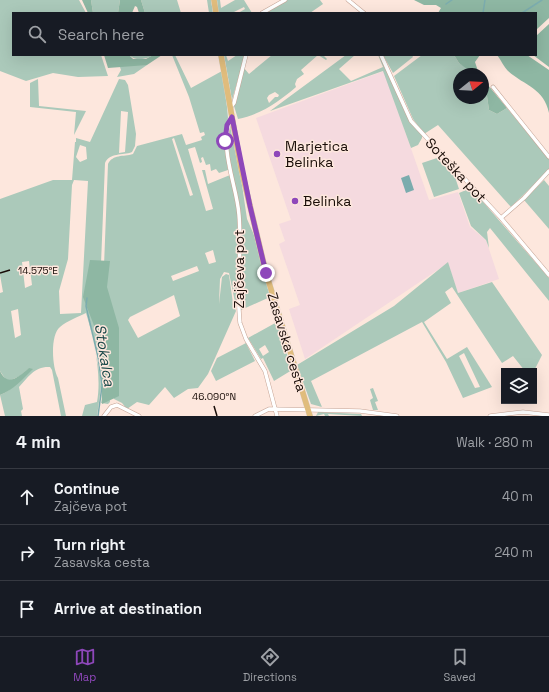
<!DOCTYPE html>
<html lang="en">
<head>
<meta charset="utf-8">
<style>
	:root { --surface:#171b24; --page:#20242c; --text:#f1f3f6; --muted:#9ea1a6; --line:#363941; --accent:#8e47ba }
	body { margin:0; font-family:"Space Grotesk",sans-serif; background:var(--page); color:var(--text) }
	.controls { position:absolute; right:12px; bottom:12px; display:grid; overflow:hidden; border-radius:0px; box-shadow:0 4px 16px #0002 }
	.controls button { width:36px; height:36px; display:grid; place-items:center; padding:0; border:0; border-bottom:1px solid var(--line); background:var(--surface); color:var(--text); font:20px sans-serif }
	.compass { position:absolute; left:453px; top:68px; width:36px; height:36px; border-radius:50%; background:var(--surface); box-shadow:0 4px 16px #0002; rotate:72deg }
	.stop { position:absolute; width:12px; height:12px; margin:-9px; border:3px solid #8e47ba; border-radius:50%; background:#fff }
	.stop.end { background:#8e47ba; border-color:#fff; box-shadow:0 1px 4px #0008 }
	.list { margin:0; padding:0; list-style:none }
	h2 { display:flex; justify-content:space-between; align-items:center; height:52px; margin:0; padding:0 16px; font-size:17px }
	h2 small { font-size:13px; font-weight:400; color:var(--muted) }
	.list li { display:grid; grid-template-columns:26px 1fr auto; gap:12px; align-items:center; box-sizing:border-box; height:56px; padding:0 16px; border-top:1px solid var(--line) }
	.list b { display:block; font-size:15px; white-space:nowrap }
	.list p { margin:0; font-size:13px; white-space:nowrap; color:var(--muted) }
	.list em { font-size:13px; font-style:normal; color:var(--muted) }
	.icon { flex:none; width:22px; height:22px; fill:none; stroke:currentColor; stroke-width:2; stroke-linecap:round; stroke-linejoin:round }
	.map { position:relative; flex:none; width:549px; height:416px; overflow:hidden }
	.search { position:absolute; background:var(--surface); box-shadow:0 4px 16px #0002; left:12px; right:12px; top:12px; height:44px; display:flex; align-items:center; gap:10px; box-sizing:border-box; padding:0 14px; border-radius:0px; color:var(--muted); font-size:15px }
	.sheet { height:220px; background:var(--surface) }
	nav { display:flex; justify-content:space-around; align-items:center; box-sizing:border-box; height:56px; border-top:1px solid var(--line); background:var(--surface); font-size:11px; color:var(--muted) }
	nav a { display:grid; justify-items:center; gap:2px }
	nav .on { color:var(--accent) }
	.map>svg:first-child { display:block }
</style>
</head>
<body>
<div class="map">
<svg width="549" height="416" viewBox="0 0 549 416">
	<rect width="100%" height="100%" fill="#fde7dd"/>
	<path fill="#f5dadf" d="M384,71L429,200L458,192L470,227L486,240L499,279L458,293L448,263L305,359L289,309L300,305L279,244L285,241L279,224L291,220L256,118Z"/>
	<path fill="#abc9ba" fill-rule="evenodd" d="M0,0H79L86,13H13V55H101L108,76L78,77L53,73L26,81L0,71Z
		M91,0H120L118,13H93Z
		M141,0H177L181,13H145Z
		M207,0H211L213,13H209Z
		M217,0H220L221,8L235,0H244L252,13H238L245,9L244,7L232,13H218Z
		M287,0H320L323,4L310,13H265Z
		M129,55H153C146,60 135,61 129,55Z
		M172,55H175L191,88L222,71L227,107L228,118L224,136L228,170L219,173L216,169L211,171L210,164L206,165L203,157L201,158L202,162L200,163L195,147L188,149L206,211L213,209L202,170H205L208,184L230,175L237,204L239,228L238,309L235,302L229,273L224,272L220,279L219,304L222,277L226,274L229,275L233,303L236,311L208,374L198,388L188,389L174,398L165,387L149,405L137,402L127,409L122,403L114,399L112,394L103,291L108,164C113,154 123,157 133,154L137,146L182,134L186,145L202,140L201,137L205,135L204,132L200,133L189,97ZM174,138L193,195L190,196L172,139ZM213,250L216,262L209,264L205,253ZM197,266L199,271L173,281L171,276ZM174,295L180,316L138,338L128,320L130,317Z
		M224,55H226L228,61L237,55H245L232,100Z
		M272,55H323L327,59L326,60L318,55L301,70L304,74L297,79L295,84L296,87C280,101 260,115 238,119L234,106L244,68L249,74ZM275,92L279,95L278,97H275L269,103L267,98L269,95Z
		M346,55H355L339,69L351,81L383,67L378,55H375H379L380,56L407,116L422,134V138L418,145L411,148L383,71L270,111Z
		M383,55H412L413,57L393,73Z
		M422,55H454L459,63L466,67L468,71L465,74H459V98H483V94L487,96L489,110L497,114L507,108L549,159V170L511,207L438,125L424,134L413,119L394,76Z
		M124,65L145,64L147,65L134,74L117,77L121,70L120,67Z
		M38,79L39,106L86,111L74,135L76,112L30,107V83Z
		M119,79L125,80L128,85L136,134L135,146L132,152C122,156 110,152 105,163L101,264L110,402L108,404L101,403L103,395V381L85,299L100,375L101,387L97,416H82L85,405L97,402C102,375 94,339 86,313C78,317 67,321 60,327C50,335 52,367 58,378L66,416H61L52,370L50,367C35,366 28,377 19,387L23,409L21,411L22,416H5L0,395C12,391 21,378 29,368L20,376L11,380H6L0,371V293L3,292L0,275V199L53,180H72L75,142H76V138L90,142ZM121,111L128,112L125,152L119,153ZM80,145L86,147L87,159L80,162L76,157ZM74,180L88,181L81,313L60,314L59,291L68,259L72,185ZM29,261L32,285L25,288L22,262ZM18,309L21,335L15,338L11,311Z
		M230,126L242,185L247,219L254,235L270,297L241,310C238,283 242,255 241,228C240,193 224,160 230,126Z
		M437,158L455,177L459,189L434,197L422,163Z
		M544,180L549,186V229L524,200Z
		M471,188L549,278V301L490,228L487,232L489,248L486,240L471,226L459,193Z
		M448,262L458,293L492,282L542,355L534,371H525L513,356L502,363L452,287L445,292L451,303L424,322L447,359L467,347L492,387L463,398L446,362L422,322L311,381L322,407L311,404L297,365L394,306ZM464,353L480,387L475,388L459,356Z
		M277,322L292,370L274,381L263,358L261,359L248,338ZM265,345L269,352L263,356L259,349Z
		M246,343L255,361L216,381L211,371L217,358Z
		M373,388L378,401L375,402L378,410H373L370,400L373,398L370,389Z
		M318,412L361,414L362,416L328,414L329,416H325L324,414L316,416Z"/>
	<path fill="#8eb7a3" d="M82,0H91L93,13H88Z
		M120,0H141L145,13H139L137,7L135,6L132,13H118Z
		M414,0H549V18L536,30V13H438L441,8L436,5H424Z
		M549,24V67L533,55H536V36Z
		M104,55H129L133,59H146L153,55H162L147,65L108,68Z
		M454,55H480L475,62L479,74H465L467,73V69L459,63Z
		M497,55H527L549,70V113C544,88 525,86 508,71C504,67 501,60 497,55Z
		M483,79L507,108L497,114L489,110L487,96L483,94Z
		M90,260L110,261L107,287L119,328V396L102,404L100,341L83,297Z
		M29,368L33,369C24,378 12,391 0,395V371C8,388 19,376 29,368Z"/>
	<path fill="#7bacae" d="M409,175L414,190L406,193L401,178Z"/>
	<g fill="none" stroke-linecap="round" stroke-linejoin="round">
		<path stroke="#7bacae" stroke-width="1.5" d="M446,4L452,0
			M483,13L485,0
			M522,13L542,0
			M87,298L86,306L98,357L102,386L98,416"/>
		<defs>
			<path id="minor" d="M348,0L364,13
				M262,13L285,0
				M381,55L411,121L501,218L549,275
				M493,87L549,157
				M231,107L234,103L246,55
				M232,117C217,145 237,185 239,215C242,251 236,287 240,323L246,339L265,371L277,416
				M501,218L524,198L549,171
				M104,416L111,407L117,405L139,416
				M255,416L269,409L360,411L397,416
				M490,416L523,412L549,415"/>
			<path id="primary" d="M214,0L216,13
				M221,55L241,168L266,273L310,416"/>
		</defs>
		<use href="#minor" stroke="#c5a394" stroke-width="4.5"/>
		<use href="#primary" stroke="#d5d3d2" stroke-width="6"/>
		<use href="#minor" stroke="#fff" stroke-width="3.5"/>
		<use href="#primary" stroke="#e0bc7c" stroke-width="5.5"/>
	</g>
	<g fill="none" stroke-linecap="round" stroke-linejoin="round">
		<path stroke="#8e47ba" stroke-width="5" d="M225,141L227,125L232,117L250,206L266,273"/>
	</g>
	<path fill="none" stroke="#180c07" stroke-width="1.5" d="M0,273L10,270M214,406L217,416"/>
	<g fill="#8e47ba" stroke="#fde7dd" stroke-width="1.5">
		<circle cx="277" cy="154" r="4"/>
		<circle cx="295" cy="201" r="4"/>
	</g>
	<g text-anchor="middle" dominant-baseline="central" stroke-width="3" stroke-linejoin="round" paint-order="stroke">
		<g font-size="14" fill="#180c07" stroke="#fde7dd" text-anchor="start">
			<text x="285" y="146">Marjetica<tspan x="285" dy="16">Belinka</tspan></text>
			<text x="303" y="201">Belinka</text>
		</g>
		<g font-size="14" fill="#180c07" stroke="#fde7dd">
			<text transform="translate(456 170) rotate(47)">Soteška pot</text>
			<text transform="translate(239 269) rotate(-90)">Zajčeva pot</text>
			<text transform="translate(287 342) rotate(73)">Zasavska cesta</text>
		</g>
		<g font-size="15" font-style="italic" fill="#184647" stroke="#fde7dd">
			<text transform="translate(105 355) rotate(81)">Stokalca</text>
		</g>
	</g>
	<g font-size="10" text-anchor="middle" fill="#180c07" stroke="#fde7dd" stroke-width="3" stroke-linejoin="round" paint-order="stroke">
		<text x="38" y="274">14.575°E</text>
		<text x="214" y="400">46.090°N</text>
	</g>
</svg>
<div class="controls">
<button><svg class="icon" aria-label="layers" viewBox="0 0 24 24"><path d="M12 4l9 5-9 5-9-5zM3 14l9 5 9-5"/></svg></button>
</div>
<svg class="compass" viewBox="-18 -18 36 36"><path d="M0-13l5 13h-10z" fill="#e53935"/><path d="M0 13l5-13h-10z" fill="#9ea1a6"/></svg>
<div class="stop" style="left:225px;top:141px"></div>
<div class="stop end" style="left:266px;top:273px"></div>
<div class="search"><svg class="icon" aria-label="search" viewBox="0 0 24 24"><circle cx="10" cy="10" r="6"/><path d="M15 15l6 6"/></svg>Search here</div>
</div>
<section class="sheet">
<h2>4 min<small>Walk · 280 m</small></h2>
<ul class="list">
<li><svg class="icon" aria-label="ahead" viewBox="0 0 24 24"><path d="M12 20V5M6 11l6-6 6 6"/></svg><div><b>Continue</b><p>Zajčeva pot</p></div><em>40 m</em></li>
<li><svg class="icon" aria-label="right" viewBox="0 0 24 24"><path d="M7 20v-9h11M14 6l5 5-5 5"/></svg><div><b>Turn right</b><p>Zasavska cesta</p></div><em>240 m</em></li>
<li><svg class="icon" aria-label="arrive" viewBox="0 0 24 24"><path d="M6 21V4h12l-3 4 3 4H6"/></svg><div><b>Arrive at destination</b></div></li>
</ul>
</section>
<nav>
<a class="on"><svg class="icon" aria-label="map" viewBox="0 0 24 24"><path d="M3 6l6-2 6 2 6-2v14l-6 2-6-2-6 2zM9 4v14M15 6v14"/></svg>Map</a>
<a><svg class="icon" aria-label="directions" viewBox="0 0 24 24"><path d="M12 3l9 9-9 9-9-9zM9 14v-3h6M13 9l2 2-2 2"/></svg>Directions</a>
<a><svg class="icon" aria-label="saved" viewBox="0 0 24 24"><path d="M7 4h10v16l-5-4-5 4z"/></svg>Saved</a>
</nav>
</body>
</html>
